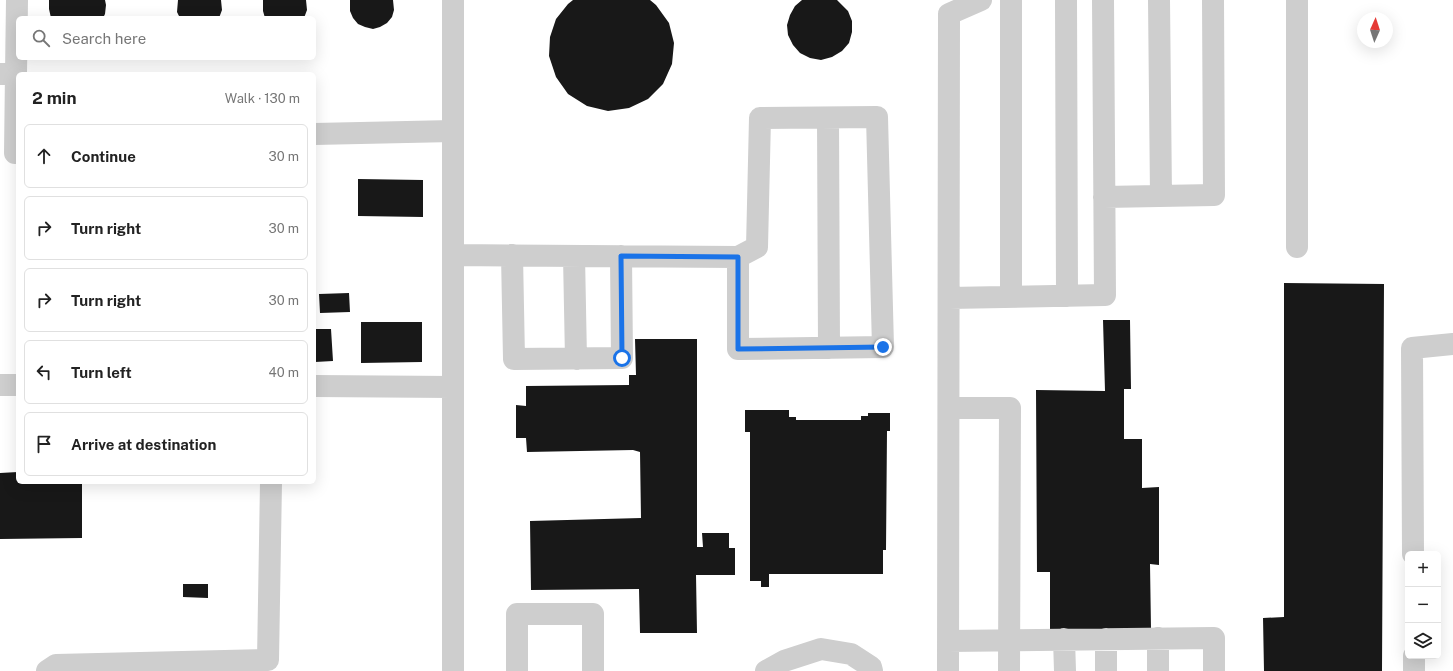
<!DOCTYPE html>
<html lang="en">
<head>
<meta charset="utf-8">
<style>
	:root { --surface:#fff; --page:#f6f6f6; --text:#222; --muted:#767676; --line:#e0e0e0 }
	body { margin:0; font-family:"Public Sans",sans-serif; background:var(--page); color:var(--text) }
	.controls { position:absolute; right:12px; bottom:12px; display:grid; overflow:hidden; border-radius:6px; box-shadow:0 4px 16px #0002 }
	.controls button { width:36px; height:36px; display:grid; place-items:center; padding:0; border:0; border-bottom:1px solid var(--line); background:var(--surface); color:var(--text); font:20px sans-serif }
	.compass { position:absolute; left:1357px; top:12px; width:36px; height:36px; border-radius:50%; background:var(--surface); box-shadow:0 4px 16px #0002; rotate:3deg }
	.stop { position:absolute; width:12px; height:12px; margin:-9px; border:3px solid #1a73e8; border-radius:50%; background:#fff }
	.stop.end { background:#1a73e8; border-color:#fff; box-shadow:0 1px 4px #0008 }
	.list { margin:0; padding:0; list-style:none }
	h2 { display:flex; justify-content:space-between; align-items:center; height:52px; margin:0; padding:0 16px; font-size:17px }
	h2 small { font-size:13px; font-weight:400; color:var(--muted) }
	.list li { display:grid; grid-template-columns:26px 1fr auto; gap:12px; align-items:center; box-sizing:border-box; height:64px; margin:0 8px 8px; padding:0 8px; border:1px solid var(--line); border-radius:6px }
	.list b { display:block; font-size:15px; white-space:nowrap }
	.list em { font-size:13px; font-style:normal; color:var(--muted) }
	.icon { flex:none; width:22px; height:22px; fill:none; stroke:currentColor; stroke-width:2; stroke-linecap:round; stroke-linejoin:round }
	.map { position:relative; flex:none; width:1453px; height:671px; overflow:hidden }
	.search { position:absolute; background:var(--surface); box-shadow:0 4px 16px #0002; left:16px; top:16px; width:300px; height:44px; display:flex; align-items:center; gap:10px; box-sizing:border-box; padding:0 14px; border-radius:6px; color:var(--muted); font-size:15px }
	.panel { position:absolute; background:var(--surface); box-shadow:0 4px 16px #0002; left:16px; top:72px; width:300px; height:412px; border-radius:6px }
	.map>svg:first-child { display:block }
</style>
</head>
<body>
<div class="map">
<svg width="1453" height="671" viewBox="0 0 1453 671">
	<rect width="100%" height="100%" fill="#fff"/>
	<path fill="#181818" d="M49,0H105L106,5L105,14L103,18H51L49,9Z
		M178,0H221L222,10L219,18H180L177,12Z
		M263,0H306L307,10L304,18H265L263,11Z
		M350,0H393L394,10L392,17L387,23L380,27L373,29L365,27L358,24L353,18L350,11Z
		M573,0H650L656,5L669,23L674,43L672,64L663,84L648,99L629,108L608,111L587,106L568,94L556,77L549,56L550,37L556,19L568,4Z
		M802,0H837L848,11L852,21V32L849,43L842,51L832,57L821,60L810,58L800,53L793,45L788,35L787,25L790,15L795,6Z
		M358,179L423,180V217L358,216Z
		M1284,283L1384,284L1382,671H1264L1263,618L1284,617Z
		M349,293L350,312L320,313L319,294Z
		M1103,320H1130L1131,389H1124V439H1142V488L1159,487V565L1150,564L1151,629H1050V572H1037L1036,390L1105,391Z
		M361,322H422V362L361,363Z
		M314,329H331L333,361L315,362Z
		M635,339H697V547H703L702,533H729V548H735V575H696L697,633H640L639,589L531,590L530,521L641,518L640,452L633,450L527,452L526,438H516V405L526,406V386L629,385V375H636Z
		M745,410H789V417H796V420H861V416H868V413H890V431H887L886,550H883V574H769V587H761V581H750V432H745Z
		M18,472V482H82V538L0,539V473Z
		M183,584H208V598L183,597Z"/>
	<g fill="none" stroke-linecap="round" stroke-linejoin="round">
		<path stroke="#cecece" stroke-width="22" d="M1066,0L1067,296
			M1159,0L1161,196
			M0,74H16L17,0
			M828,118L829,348
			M314,134L453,131
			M15,153L16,74
			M1104,197L1214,195L1213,0
			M1297,247V0
			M453,255L738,257V349L883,347L877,117L760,118L757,247L738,257
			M512,255L514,359L622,358L621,256
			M574,256L576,359
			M1011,297V0
			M949,298L1105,295L1103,0
			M0,385H18
			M314,386L452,387
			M949,408H1010L1009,671
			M1413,554L1412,348L1453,344
			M1158,638V671
			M1064,639L1065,671
			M1106,639V671
			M948,641L1214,638V671
			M1414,656V671
			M47,671L56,665L268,660L271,482
			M453,671V0
			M517,671V614H593V671
			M766,671L784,661L821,649L851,654L871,667L872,671
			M948,671L949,14L981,0"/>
	</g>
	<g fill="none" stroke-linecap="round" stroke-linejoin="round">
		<path stroke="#1a73e8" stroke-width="5" d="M622,358L621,256L738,257V349L883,347"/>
	</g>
</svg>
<div class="controls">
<button>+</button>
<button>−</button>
<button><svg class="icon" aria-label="layers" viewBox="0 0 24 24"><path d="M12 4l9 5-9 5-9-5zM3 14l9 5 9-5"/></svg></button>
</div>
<svg class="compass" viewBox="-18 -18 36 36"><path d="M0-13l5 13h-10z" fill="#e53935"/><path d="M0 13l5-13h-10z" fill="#767676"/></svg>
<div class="stop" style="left:622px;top:358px"></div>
<div class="stop end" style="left:883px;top:347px"></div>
<div class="search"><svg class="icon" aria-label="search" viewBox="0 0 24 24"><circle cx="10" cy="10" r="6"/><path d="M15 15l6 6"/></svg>Search here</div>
<section class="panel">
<h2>2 min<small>Walk · 130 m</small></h2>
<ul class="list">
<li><svg class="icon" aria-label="ahead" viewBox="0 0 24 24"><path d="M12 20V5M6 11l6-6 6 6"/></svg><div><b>Continue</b></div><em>30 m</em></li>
<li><svg class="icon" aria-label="right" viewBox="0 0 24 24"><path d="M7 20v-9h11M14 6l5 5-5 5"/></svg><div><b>Turn right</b></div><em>30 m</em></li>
<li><svg class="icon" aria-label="right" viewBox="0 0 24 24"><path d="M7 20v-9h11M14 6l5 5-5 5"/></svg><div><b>Turn right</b></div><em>30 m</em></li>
<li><svg class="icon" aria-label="left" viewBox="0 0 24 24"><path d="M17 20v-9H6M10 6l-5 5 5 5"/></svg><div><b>Turn left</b></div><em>40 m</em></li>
<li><svg class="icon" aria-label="arrive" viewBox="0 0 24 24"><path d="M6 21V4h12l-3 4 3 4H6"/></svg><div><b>Arrive at destination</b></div></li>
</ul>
</section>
</div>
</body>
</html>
